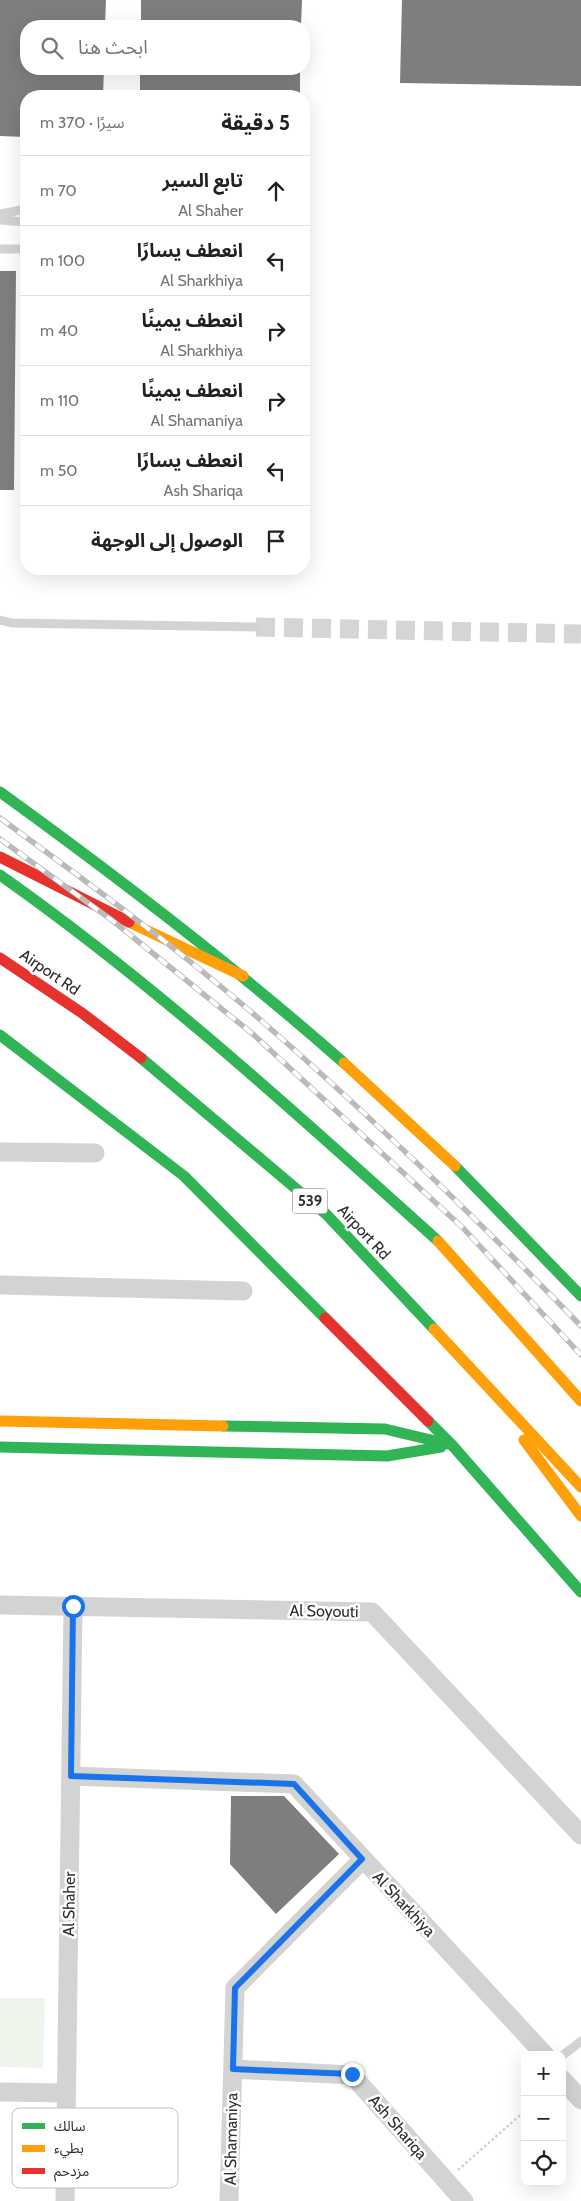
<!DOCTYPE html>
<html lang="ar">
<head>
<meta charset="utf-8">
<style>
	:root { --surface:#fff; --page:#f6f6f6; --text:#202124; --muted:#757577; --line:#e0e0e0 }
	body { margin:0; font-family:Cabin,"Noto Sans Arabic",sans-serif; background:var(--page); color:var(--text); direction:rtl }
	.controls { position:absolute; right:15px; bottom:15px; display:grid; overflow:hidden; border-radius:10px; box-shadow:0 5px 20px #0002 }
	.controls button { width:45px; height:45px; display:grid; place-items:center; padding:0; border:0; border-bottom:1px solid var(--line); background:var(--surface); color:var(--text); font:25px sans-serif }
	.stop { position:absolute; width:15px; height:15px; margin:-11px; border:4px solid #1a73e8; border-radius:50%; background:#fff }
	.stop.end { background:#1a73e8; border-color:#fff; box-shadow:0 1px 5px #0008 }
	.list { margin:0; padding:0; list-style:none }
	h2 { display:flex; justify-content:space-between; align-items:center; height:65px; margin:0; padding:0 20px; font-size:21px }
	h2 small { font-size:16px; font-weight:400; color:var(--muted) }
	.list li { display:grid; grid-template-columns:32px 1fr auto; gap:15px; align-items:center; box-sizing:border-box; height:70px; padding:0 20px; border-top:1px solid var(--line) }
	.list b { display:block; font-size:19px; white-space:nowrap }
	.list p { margin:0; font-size:16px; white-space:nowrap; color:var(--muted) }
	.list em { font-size:16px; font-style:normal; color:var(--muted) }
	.icon { flex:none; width:28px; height:28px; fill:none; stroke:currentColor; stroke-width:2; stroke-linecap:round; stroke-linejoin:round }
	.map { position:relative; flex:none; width:581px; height:2201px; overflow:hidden; direction:ltr }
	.search { position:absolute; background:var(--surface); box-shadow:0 5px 20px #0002; left:20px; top:20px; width:290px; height:55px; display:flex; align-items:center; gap:12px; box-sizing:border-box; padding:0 18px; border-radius:20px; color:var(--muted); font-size:19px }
	.panel { position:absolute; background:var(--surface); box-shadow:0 5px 20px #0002; left:20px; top:90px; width:290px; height:485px; border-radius:20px; direction:rtl }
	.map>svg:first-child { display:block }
</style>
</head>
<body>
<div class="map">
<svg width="581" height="2201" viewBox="0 0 581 2201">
	<rect width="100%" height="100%" fill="#fff"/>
	<path fill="#eff5eb" d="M0,1998H45L43,2068L0,2067Z"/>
	<path fill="#7e7e7e" d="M0,0H106L105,26H26V69H104L103,96H26V137L0,136Z
		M141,0H302L301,26H141Z
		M402,0H581V86L400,83Z
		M140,69H300V96H140Z
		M0,271H16L14,490H0Z
		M231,1796H284L339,1854L276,1914L230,1864Z"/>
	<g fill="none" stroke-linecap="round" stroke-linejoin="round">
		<path stroke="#d5d5d5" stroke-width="19" stroke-dasharray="19 9" stroke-linecap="butt" d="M256,627L581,634"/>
		<path stroke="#d3d3d3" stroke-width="2.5" stroke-dasharray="2.5 2.5" stroke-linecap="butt" d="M458,2170L525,2111"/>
		<path stroke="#d3d3d3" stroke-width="9" d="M0,214L26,209
			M0,220L26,222
			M0,249H26
			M0,620L12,623L256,627
			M562,2056L581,2041"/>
		<path stroke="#d3d3d3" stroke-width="19" d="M0,1152L95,1153
			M0,1285L243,1291
			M0,1605L372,1612L581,1835
			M71,1776L294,1784L545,2055
			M233,2069L352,2075L464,2201
			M562,2079L581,2100
			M0,2092L66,2093
			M65,2201L73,1606
			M229,2201L235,1988L363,1859"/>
		<path stroke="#30b455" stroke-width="11" d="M0,792C119,878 234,966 344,1063
			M0,875C156,985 297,1114 438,1241
			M0,1035L184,1176L325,1318
			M141,1058L326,1214L434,1329
			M455,1166L581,1296
			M428,1421L452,1445L581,1592
			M223,1426L385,1429L452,1445
			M0,1447L387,1456L441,1447"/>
		<path stroke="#ff9f0a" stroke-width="11" d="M129,922L243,976
			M344,1063L455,1166
			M438,1241L581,1401
			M434,1329L581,1487
			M0,1421L223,1426
			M524,1440L581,1516"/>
		<path stroke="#e5322d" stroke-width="11" d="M0,857L129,922
			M0,958L82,1013L141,1058
			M325,1318L428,1421"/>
		<defs>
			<path id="rail" d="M0,818C90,884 180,950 264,1023C374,1119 479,1221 581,1326
				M0,839L113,921L254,1035L463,1228L581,1355"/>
		</defs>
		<use href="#rail" stroke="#bababa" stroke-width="5.5"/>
		<use href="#rail" stroke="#fff" stroke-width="4" stroke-dasharray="11" stroke-linecap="butt"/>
	</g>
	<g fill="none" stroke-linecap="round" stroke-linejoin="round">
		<path stroke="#1a73e8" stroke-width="6" d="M73,1606L71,1776L294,1784L362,1859L235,1988L233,2069L352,2074"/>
	</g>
	<g text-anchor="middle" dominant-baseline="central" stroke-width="5" stroke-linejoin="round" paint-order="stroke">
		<rect fill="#fff" stroke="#6d6d6d" stroke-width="1" x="292.5" y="1188.5" width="35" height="25" rx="4"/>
		<g font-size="15" font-weight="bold" fill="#2e2e2e">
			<text x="310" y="1201">539</text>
		</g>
		<g font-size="16" fill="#2e2e2e" stroke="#fff">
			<text transform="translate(50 972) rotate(34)">Airport Rd</text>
			<text transform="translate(364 1232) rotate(47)">Airport Rd</text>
			<text transform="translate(324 1611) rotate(1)">Al Soyouti</text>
			<text transform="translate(69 1904) rotate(-89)">Al Shaher</text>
			<text transform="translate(404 1904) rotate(47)">Al Sharkhiya</text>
			<text transform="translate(398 2127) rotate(49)">Ash Shariqa</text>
			<text transform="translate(231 2139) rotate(-89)">Al Shamaniya</text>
		</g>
	</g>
	<rect x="12" y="2108" width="166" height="80" rx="8" fill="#fff" stroke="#c0c0c0" stroke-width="1"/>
	<rect x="22" y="2123" width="23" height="6" fill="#30b455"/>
	<rect x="22" y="2145" width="23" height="7" fill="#ff9f0a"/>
	<rect x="22" y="2168" width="23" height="6" fill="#e5322d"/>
	<g font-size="14" fill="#2e2e2e">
		<text x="54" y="2131">سالك</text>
		<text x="54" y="2153">بطيء</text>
		<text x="54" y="2176">مزدحم</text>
	</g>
</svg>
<div class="controls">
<button>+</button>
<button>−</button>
<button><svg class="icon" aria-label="locate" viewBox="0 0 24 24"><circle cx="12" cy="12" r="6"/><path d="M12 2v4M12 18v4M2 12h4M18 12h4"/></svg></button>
</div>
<div class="stop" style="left:73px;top:1606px"></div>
<div class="stop end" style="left:352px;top:2074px"></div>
<div class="search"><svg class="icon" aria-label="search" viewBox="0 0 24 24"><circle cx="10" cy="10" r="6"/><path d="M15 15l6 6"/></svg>ابحث هنا</div>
<section class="panel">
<h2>5 دقيقة<small>سيرًا · 370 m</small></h2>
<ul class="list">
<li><svg class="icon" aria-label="ahead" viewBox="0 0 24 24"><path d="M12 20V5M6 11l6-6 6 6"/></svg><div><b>تابع السير</b><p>Al Shaher</p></div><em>70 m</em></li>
<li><svg class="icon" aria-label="left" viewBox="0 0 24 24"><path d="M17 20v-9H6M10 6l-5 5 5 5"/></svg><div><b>انعطف يسارًا</b><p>Al Sharkhiya</p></div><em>100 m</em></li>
<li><svg class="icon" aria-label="right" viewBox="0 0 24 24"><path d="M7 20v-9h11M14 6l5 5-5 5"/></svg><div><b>انعطف يمينًا</b><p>Al Sharkhiya</p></div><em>40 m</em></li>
<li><svg class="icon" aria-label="right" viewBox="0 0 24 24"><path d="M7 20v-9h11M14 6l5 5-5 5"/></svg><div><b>انعطف يمينًا</b><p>Al Shamaniya</p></div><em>110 m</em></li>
<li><svg class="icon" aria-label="left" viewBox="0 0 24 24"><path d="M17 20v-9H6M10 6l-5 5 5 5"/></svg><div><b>انعطف يسارًا</b><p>Ash Shariqa</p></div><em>50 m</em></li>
<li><svg class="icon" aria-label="arrive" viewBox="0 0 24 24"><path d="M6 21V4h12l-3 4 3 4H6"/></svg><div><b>الوصول إلى الوجهة</b></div></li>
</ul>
</section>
</div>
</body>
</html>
